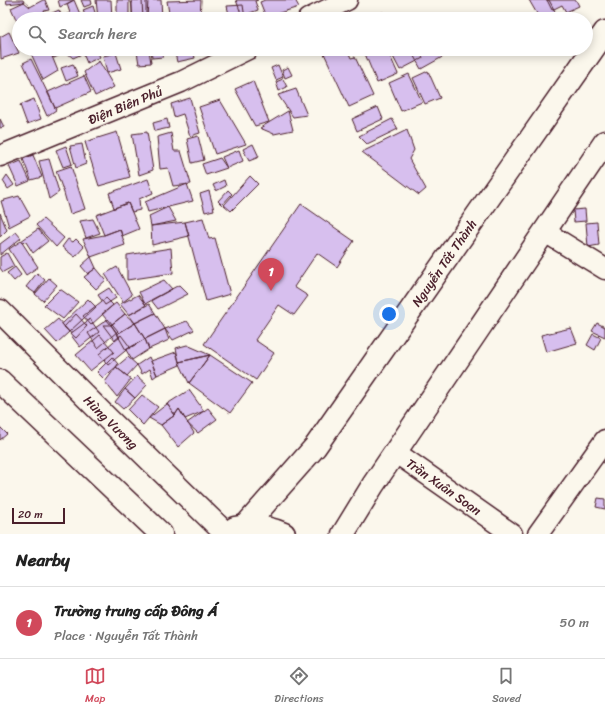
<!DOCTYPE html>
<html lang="en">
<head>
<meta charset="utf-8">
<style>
	:root { --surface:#fff; --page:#f6f6f6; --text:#222; --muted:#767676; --line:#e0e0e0; --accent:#d1495b }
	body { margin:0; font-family:Sriracha,sans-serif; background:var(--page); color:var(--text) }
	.scale { position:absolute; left:12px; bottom:10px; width:53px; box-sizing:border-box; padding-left:4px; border:2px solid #4a1f2b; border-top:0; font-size:11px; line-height:14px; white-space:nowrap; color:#4a1f2b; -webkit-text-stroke:3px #fbf7ec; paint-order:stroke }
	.you { position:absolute; left:389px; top:314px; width:14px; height:14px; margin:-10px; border:3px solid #fff; border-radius:50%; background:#1a73e8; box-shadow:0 0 0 6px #1a73e833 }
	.badge { display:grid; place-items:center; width:26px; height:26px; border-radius:50%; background:var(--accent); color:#fff; font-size:13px; font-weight:700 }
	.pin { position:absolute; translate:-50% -33px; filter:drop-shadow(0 1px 2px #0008) }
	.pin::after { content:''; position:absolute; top:21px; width:14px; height:12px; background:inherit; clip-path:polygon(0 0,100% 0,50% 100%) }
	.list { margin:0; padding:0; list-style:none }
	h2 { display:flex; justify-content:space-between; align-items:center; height:52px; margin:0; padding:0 16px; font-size:17px }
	h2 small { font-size:13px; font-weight:400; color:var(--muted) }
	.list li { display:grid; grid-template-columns:26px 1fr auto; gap:12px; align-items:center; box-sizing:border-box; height:72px; padding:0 16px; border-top:1px solid var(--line) }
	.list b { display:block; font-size:15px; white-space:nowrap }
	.list p { margin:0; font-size:13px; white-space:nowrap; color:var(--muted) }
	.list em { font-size:13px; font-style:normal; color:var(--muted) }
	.icon { flex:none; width:22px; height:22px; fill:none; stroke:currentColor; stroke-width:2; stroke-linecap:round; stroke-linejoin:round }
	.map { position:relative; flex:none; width:605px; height:534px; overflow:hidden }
	.search { position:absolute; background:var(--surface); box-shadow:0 2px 10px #0003; left:12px; right:12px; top:12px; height:44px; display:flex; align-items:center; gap:10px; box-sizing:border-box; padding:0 14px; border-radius:22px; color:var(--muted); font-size:15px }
	.sheet { height:124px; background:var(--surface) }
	nav { display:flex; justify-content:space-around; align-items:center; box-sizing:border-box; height:56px; border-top:1px solid var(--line); background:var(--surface); font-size:11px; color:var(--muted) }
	nav a { display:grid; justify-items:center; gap:2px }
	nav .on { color:var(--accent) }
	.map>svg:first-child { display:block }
</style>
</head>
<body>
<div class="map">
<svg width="605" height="534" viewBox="0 0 605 534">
	<rect width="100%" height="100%" fill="#fbf7ec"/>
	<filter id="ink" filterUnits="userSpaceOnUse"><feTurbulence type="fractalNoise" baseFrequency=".025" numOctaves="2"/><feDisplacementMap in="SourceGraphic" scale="8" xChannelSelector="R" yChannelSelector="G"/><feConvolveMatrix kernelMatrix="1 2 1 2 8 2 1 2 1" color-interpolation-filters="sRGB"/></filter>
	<g filter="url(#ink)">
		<path fill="#d7bfee" stroke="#4a1f2b" d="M6,0H23L24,2L7,4Z
			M43,0H45L49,10L44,11L45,14L39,19H19V26L11,8L24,2L30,7Z
			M58,0H74L60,7Z
			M74,0L82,19H66L64,16L70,13L67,4Z
			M81,0H91L92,4L84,7Z
			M96,0H111L112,19H98Z
			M117,0H129V19H117Z
			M131,0H142L143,19H133Z
			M132,0H148L147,19H132Z
			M146,0H161L162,18H146Z
			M201,0L200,19H170L167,1Z
			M236,0H258L255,1L258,10L242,16Z
			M265,0H295L299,7L266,17L260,2Z
			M529,0H549L559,19H540Z
			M547,0H576L579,6L566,12L562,5L552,10Z
			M243,5L245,19H230L227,6Z
			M93,6L97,19H86L83,10Z
			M59,10L63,19H51L50,14Z
			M383,12L385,19H366Z
			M9,32L19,53L1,59L0,37Z
			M29,49H49L58,71L43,80Z
			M49,49H80L82,54L73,58L66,52L54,58Z
			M81,49H96L100,57L87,63Z
			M151,49H162L163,57L152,58Z
			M174,49H193L195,58L177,62Z
			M322,49H347L351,58L355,57L373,96L349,107Z
			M363,49H387L398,74L377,83Z
			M389,49H419L423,58L400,70Z
			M410,49H444L446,55L421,69Z
			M149,50L151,63L139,64L137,52Z
			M116,53L121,69L107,73L103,56Z
			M31,59L56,110L47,116L23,63Z
			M99,61L114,87L95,96L84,72Z
			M73,64L78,76L66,81L61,68Z
			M278,65L283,77L276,80L271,68Z
			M288,67L292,75L285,78L282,70Z
			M428,71L440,98L425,104L413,78Z
			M409,74L422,102L401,111L389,83Z
			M84,76L91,92L55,108L48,92Z
			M283,79L287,87L279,91L276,82Z
			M253,81L269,122L255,126L235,89Z
			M296,89L307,115L293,117L278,95Z
			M190,98L200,133L190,136L183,114L174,117L171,104Z
			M34,99L41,119L27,124L20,105Z
			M220,100L246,144L215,154L199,107Z
			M378,107L383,119L357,131L352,119Z
			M288,111L293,130L274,134L260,128Z
			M0,119L4,127L0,128Z
			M167,119L169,128L155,131L153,123Z
			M392,119L398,129L367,144L359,136Z
			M407,130L414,150L409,159L426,189L419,195L362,152Z
			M117,132L130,177L99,186L85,142Z
			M147,132L153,170L139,175L132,134Z
			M171,133L174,151H181L191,184L173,186L168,168L160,169L157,137Z
			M198,136L204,160L192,163L187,139Z
			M82,144L86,164L76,168L70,146Z
			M253,144L259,157L249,161L243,149Z
			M66,146L72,164L63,167L56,150Z
			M239,150L243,161L227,168L222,157Z
			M33,155L42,177L31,180L23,159Z
			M220,158L227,168L206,175L202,164Z
			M49,159L59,192L49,199L39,161Z
			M21,161L30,181L18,186L9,166Z
			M71,166L85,209L70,214L64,193L56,171Z
			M7,175L14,185L8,189L3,181Z
			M250,176L258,184L231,211L224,205Z
			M148,179L153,193L139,199L140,210L132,212L128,203L114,208L109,193Z
			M224,180L226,186L216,191L213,185Z
			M187,184L193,201L148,212L145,202Z
			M228,190L232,194L222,205L218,201Z
			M209,191L214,210L205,212L200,194Z
			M19,196L30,216L9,227L1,201Z
			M128,203L139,229L122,236L120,229L104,235L96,215Z
			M301,204L354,241L337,267L317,253L294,287L308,296L294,315L279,305L255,340L274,353L256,380L204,344Z
			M168,207L176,221L151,226L149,216Z
			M585,209L586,221L574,222L573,210Z
			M0,213L7,230L0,237Z
			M203,218L209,239L215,238L230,294L206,301L185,222Z
			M43,219L64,238L56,247L36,225Z
			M93,219L100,233L86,238L80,221Z
			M185,222L189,236L152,245L151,226Z
			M597,222L599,245L588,247L586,223Z
			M38,229L48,241L33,253L26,242L21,241Z
			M120,229L125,245L91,257L83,239L104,235Z
			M16,232L21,238L0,255V244Z
			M68,239L73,242L76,239L84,247L75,257L62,247Z
			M21,241L38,267L26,275L9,249Z
			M171,248L173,273L127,280V255Z
			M7,253L14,266L3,272L0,268V257Z
			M91,257L96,268L88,274L81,266Z
			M15,267L21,275L14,281L7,273Z
			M117,267L132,295L123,302L105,274Z
			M96,268L106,280L96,289L84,277Z
			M37,273L45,280L35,293L26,287Z
			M49,278L57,285L43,301L35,294Z
			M164,280L172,289L145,304L139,292Z
			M179,285L188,294L158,309L151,300Z
			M109,288L116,298L105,305L98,295Z
			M60,289L78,302L63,319L44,305Z
			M138,295L146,305L129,315L120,304Z
			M106,298L113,305L91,325L83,316Z
			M88,299L96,307L69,332L62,324Z
			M116,303L125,314L111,325L102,314Z
			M149,304L155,313L135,323L129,315Z
			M155,313L165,329L145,339L135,323Z
			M76,314L87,326L76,338L64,327Z
			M125,314L135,323L117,334L111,325Z
			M58,319L69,332L57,343L45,330Z
			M90,319L99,332L80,347L70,334Z
			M108,319L118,331L98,348L88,333Z
			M187,321L194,330L173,340L165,329Z
			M135,323L145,339L126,350L117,334Z
			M597,323L605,327V337L592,331Z
			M103,325H111L120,337L115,341Z
			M571,328L577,343L546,352L541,335Z
			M165,329L169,340L149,349L145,339Z
			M593,334L601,338L595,350L587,345Z
			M100,335L114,352L90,371L76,355Z
			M121,335L130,347L108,365L99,354Z
			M145,339L149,349L132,360L126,350Z
			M187,345L210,355L179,362L176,348Z
			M176,352L180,365L157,375L151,361Z
			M210,355L252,383L230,413L189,383Z
			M210,355L189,383L179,362Z
			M112,357L118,364L116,367L103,378L97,372Z
			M128,357L137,365L127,376L116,367Z
			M149,357L157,375L153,378L150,369L142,374L137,365Z
			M116,367L131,379L117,397L105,382Z
			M137,376L147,385L135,398L125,389Z
			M125,389L135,398L123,409L115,402Z
			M189,390L204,411L185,419L179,409L175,415L167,404Z
			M142,395L158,407L143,425L128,410Z
			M167,404L175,415L161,425L149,418Z
			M208,408L217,419L198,433L187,423Z
			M179,409L194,433L178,447L161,425L175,415Z
			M0,427L7,434L0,440Z
			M598,498L605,499V509L596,507Z"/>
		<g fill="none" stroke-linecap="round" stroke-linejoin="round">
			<defs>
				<g id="street">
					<path d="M308,19L347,0"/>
					<path id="s1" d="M0,156L181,82L248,49"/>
					<path d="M545,232L605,269"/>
					<path id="s2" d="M395,452L512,534"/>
					<path d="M538,534L605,440"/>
				</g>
				<g id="secondary">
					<path id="s3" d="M0,311L108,419L223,531"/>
					<path d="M0,381L161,534"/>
					<path id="s4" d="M246,525L315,447L605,32"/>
					<path d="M235,528C252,524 268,527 284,534"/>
					<path d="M343,534L373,485L605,142"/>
				</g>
			</defs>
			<use href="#street" stroke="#4a1f2b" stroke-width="23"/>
			<use href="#secondary" stroke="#4a1f2b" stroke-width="25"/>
			<use href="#street" stroke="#fbf7ec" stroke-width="20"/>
			<use href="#secondary" stroke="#fbf7ec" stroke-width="22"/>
		</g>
	</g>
	<g text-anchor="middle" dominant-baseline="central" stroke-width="3.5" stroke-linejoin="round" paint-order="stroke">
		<g font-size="13" fill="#4a1f2b" stroke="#fbf7ec">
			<text stroke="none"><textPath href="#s1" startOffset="135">Điện Biên Phủ</textPath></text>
			<text stroke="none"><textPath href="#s4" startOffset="329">Nguyễn Tất Thành</textPath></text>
			<text stroke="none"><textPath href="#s3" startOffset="157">Hùng Vương</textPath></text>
			<text stroke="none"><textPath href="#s2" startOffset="60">Trần Xuân Soạn</textPath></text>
		</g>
	</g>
</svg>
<div class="scale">20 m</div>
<div class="you"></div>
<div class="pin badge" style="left:271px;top:291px">1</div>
<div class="search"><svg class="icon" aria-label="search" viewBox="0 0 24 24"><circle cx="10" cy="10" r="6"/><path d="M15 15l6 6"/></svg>Search here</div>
</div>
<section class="sheet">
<h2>Nearby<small></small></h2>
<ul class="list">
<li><span class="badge">1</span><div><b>Trường trung cấp Đông Á</b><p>Place · Nguyễn Tất Thành</p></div><em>50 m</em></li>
</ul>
</section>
<nav>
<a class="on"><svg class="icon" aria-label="map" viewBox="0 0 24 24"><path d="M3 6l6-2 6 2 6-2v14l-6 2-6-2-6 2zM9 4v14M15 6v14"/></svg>Map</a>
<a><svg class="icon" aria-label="directions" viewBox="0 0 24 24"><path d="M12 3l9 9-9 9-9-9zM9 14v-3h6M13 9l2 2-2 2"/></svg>Directions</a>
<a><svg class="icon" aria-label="saved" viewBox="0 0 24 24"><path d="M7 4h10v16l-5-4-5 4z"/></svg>Saved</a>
</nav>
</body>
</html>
